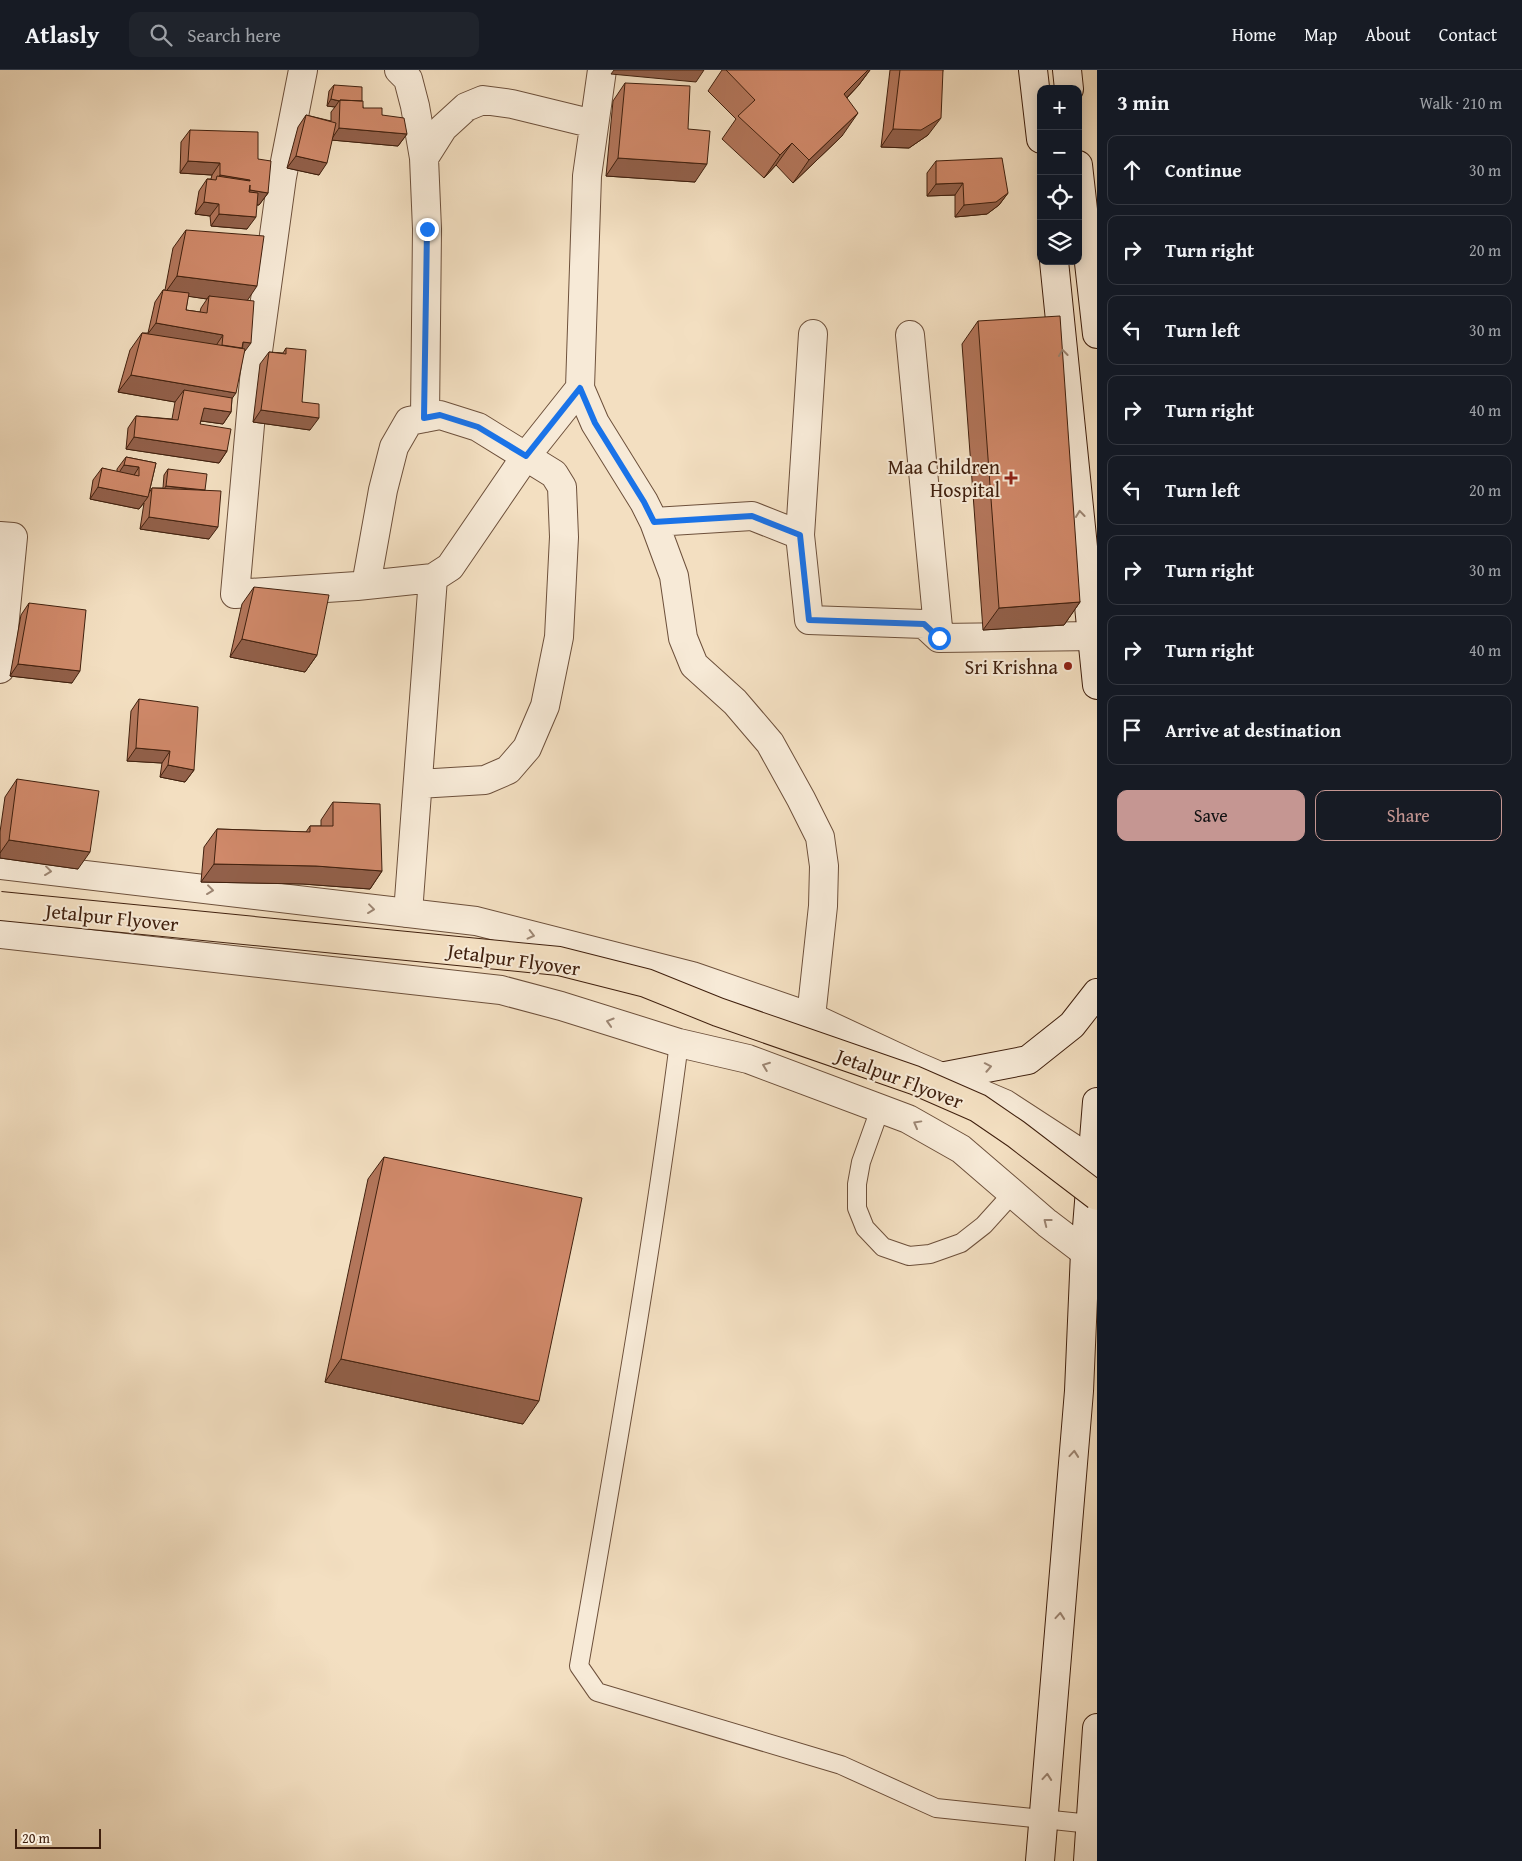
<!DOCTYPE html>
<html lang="en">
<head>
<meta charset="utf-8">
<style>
	:root { --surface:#171b24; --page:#20242c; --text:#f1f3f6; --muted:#9ea1a6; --line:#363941; --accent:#c59692 }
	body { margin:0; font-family:"Gentium Book Plus",serif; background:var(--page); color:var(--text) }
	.controls { position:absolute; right:15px; top:15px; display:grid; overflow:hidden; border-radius:10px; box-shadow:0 2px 12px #0003 }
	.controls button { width:45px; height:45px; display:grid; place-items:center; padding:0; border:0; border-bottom:1px solid var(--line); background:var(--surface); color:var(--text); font:25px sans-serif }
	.scale { position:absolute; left:15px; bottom:12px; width:86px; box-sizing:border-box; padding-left:5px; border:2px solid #40200e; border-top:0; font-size:14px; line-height:18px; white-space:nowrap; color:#40200e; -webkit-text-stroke:4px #f7ead7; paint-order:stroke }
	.stop { position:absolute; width:15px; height:15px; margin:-11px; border:4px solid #1a73e8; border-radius:50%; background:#fff }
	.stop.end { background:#1a73e8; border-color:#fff; box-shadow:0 1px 5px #0008 }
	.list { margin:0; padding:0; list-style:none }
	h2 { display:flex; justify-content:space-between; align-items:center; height:65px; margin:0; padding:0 20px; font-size:21px }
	h2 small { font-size:16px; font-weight:400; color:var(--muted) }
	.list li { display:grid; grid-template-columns:32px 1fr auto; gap:15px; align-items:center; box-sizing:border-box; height:70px; margin:0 10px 10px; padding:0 10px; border:1px solid var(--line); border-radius:10px }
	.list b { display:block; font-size:19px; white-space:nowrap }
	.list em { font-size:16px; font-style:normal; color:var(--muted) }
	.actions { display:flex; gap:10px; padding:15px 20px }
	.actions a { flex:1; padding:11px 0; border:1px solid var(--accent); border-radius:10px; text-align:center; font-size:18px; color:var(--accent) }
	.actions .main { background:var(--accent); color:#111 }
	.icon { flex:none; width:28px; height:28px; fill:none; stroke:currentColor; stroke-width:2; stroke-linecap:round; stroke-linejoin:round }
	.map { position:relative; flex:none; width:1097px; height:1791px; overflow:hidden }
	header { display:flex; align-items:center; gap:30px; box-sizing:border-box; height:70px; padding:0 25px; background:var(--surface); border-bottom:1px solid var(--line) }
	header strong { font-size:24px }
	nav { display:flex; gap:28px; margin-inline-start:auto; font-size:18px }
	.search { width:350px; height:45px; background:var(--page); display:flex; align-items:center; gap:12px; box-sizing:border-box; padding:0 18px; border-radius:10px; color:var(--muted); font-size:19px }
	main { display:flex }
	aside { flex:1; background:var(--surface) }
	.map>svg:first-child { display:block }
</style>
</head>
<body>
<header>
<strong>Atlasly</strong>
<div class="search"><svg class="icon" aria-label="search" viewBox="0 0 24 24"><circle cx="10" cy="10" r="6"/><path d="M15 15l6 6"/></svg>Search here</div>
<nav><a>Home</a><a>Map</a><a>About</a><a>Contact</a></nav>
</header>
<main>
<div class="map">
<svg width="1097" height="1791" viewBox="0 0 1097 1791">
	<rect width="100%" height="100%" fill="#f3dfc1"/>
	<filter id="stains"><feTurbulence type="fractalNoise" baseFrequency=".004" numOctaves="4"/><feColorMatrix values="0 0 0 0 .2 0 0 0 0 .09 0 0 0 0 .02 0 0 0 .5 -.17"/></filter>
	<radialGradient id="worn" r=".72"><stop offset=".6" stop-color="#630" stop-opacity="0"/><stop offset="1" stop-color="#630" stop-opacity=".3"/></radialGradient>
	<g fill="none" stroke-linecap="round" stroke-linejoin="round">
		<defs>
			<path id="service" d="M679,973C652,1182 615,1389 579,1596L597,1622L841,1695L936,1738L1091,1754
				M880,1039L861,1092L857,1114V1138L865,1158L883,1177L909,1186L930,1184L961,1173L984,1155L1012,1124"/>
			<path id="minor" d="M303,0L282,107L254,310L235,524L357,516L433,508L450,497L526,386L580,318
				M399,0L408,9L415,36L424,88L427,159L425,348
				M602,0L587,106L580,318L595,353L644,432L654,452L674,506L683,568L694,595L735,632L770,673L801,729L820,767L824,796L823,836L811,947
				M424,88L443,58L466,37L483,30L512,34L594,54
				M910,265L939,568
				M654,452L752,446L800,465L809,550L924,554L939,568L1097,566
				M800,465L813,264
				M0,466L13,467L0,599
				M366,515L383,420L394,377L409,351L440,345L478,357L554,404L562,417L564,467L559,567L545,636L527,678L508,700L485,710L418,714
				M408,843L433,508"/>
			<path id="tertiary" d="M0,795L476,851L692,906L811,947L916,996L1005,1034L1097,1094
				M0,864L501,920L561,936L679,973L748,989L908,1049L961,1079L1047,1153L1085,1182L1097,1187"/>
			<path id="secondary" d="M1033,0L1041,69
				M1067,0L1069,19
				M1078,95L1097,264
				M1054,191L1097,615
				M940,1007L1028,990L1072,955L1097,923
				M1040,1791L1079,1321L1085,1182L1097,1032
				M1088,1791L1097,1658"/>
		</defs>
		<use href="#service" stroke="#6d503b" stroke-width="20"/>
		<use href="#minor" stroke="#6d503b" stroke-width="30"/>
		<use href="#tertiary" stroke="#6d503b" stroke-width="30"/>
		<use href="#secondary" stroke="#40200e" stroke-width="30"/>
		<use href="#service" stroke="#f7ead7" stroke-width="18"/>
		<use href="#minor" stroke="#f7ead7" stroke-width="28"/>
		<use href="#tertiary" stroke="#f7ead7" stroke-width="28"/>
		<use href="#secondary" stroke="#f7ead7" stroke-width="28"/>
		<defs>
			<path id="primary-bridge" d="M0,836L559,891L646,913L718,942L914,1010L978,1038L1016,1064L1097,1126"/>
		</defs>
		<use href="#primary-bridge" stroke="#40200e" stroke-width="30" stroke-linecap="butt"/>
		<use href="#primary-bridge" stroke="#f3dfc1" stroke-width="28"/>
	</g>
	<path fill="#b3765b" stroke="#40200e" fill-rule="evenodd" d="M722,0H870L858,16L847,28L842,66L793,113L776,95L764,108L722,69L736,49L708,21Z
		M890,0H943L928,65L909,78L881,77Z
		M625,13L688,59L695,112L606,106L613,31Z
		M334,15L362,31L363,38L382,45L407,64L398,76L332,70L319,105L287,98L298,57L306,45L331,51V42L335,37L327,36L329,21Z
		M190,60L258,89L268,123L259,135H257L247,159L211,156L210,146L195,144L199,121L207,109H211L212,105L180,103L181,72Z
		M936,91L1008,123L999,135L987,144L955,147V125L927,126V103Z
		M186,160L247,230L244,282L232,328L231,342L223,354L201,351L200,354L227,381L219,393L126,379L128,358L136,346L172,349L175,332L118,322L130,280L142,263H148L155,232L163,220H165L173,178ZM188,226L207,229L201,238L200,242L186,240Z
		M978,251L1080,532L1064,555L983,560L962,274Z
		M286,278L302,332L310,360L253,352L260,294L269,282L283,283Z
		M126,387L156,393L149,423L152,418H163L164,405L168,399L205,420L209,469L140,459L144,433L139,439L90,429L93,410L102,398L117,402V399Z
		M254,517L317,585L305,602L230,587L242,534Z
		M29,533L72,613L10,606L21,545Z
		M139,629L194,700L185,712L160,707L162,693L127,691L131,641Z
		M17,709L78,799L0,788V762L5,727Z
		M333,732L382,801L370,819L303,814L201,812L204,777L217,759L306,762L310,756H321V750Z
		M384,1087L523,1354L325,1312L368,1109Z"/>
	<path fill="#92604a" stroke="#40200e" d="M614,0H704L696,12L611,4Z
		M868,0H870L858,16L828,47L844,24Z
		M331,29L339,31L335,37L327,36Z
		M858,43L842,66L793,113L809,90Z
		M941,48L928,65L909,78L881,77L893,59Z
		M339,58L407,64L398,76L331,70Z
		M792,73L776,95L764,108L780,85Z
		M296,86L327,93L319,105L287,98Z
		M618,88L707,94L695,112L606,106Z
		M188,91L220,93L212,105L180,103Z
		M220,105L250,110L241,122L211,117Z
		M963,113L955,125L927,126L936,114Z
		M250,120L268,123L259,135L241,132Z
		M1008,123L999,135L987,144L955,147L964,135Z
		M204,132L219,134L210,146L195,144Z
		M219,144L256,147L247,159L211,156Z
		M177,206L257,216L245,234L209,226L207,229L165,223Z
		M156,253L223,265L215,277L147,265Z
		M243,272L251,273L242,285Z
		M131,305L236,323L223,341L184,320L175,332L118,322Z
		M204,338L231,342L223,354L195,350Z
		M261,340L319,348L310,360L253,352Z
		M134,367L227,381L219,393L126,379Z
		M124,395L139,397L131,410L116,407Z
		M166,416L205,421L162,422Z
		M98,417L148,427L139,439L90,429Z
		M149,447L218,457L209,469L140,459Z
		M1080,532L1064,555L983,560L999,538Z
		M242,569L317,585L305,602L230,587Z
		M18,594L80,601L72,613L10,606Z
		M136,678L170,681L162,693L127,691Z
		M168,695L194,700L185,712L160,707Z
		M9,770L90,782L78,799L0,788V783Z
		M214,794L316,796L382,801L370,819L303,814L201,812Z
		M341,1289L539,1331L523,1354L325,1312Z"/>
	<path fill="#d0896a" stroke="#40200e" d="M726,0H868L844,24L858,43L809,90L792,73L780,85L738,46L755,30Z
		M900,0H943L941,48L921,60L893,59Z
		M625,13L690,16L688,59L710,61L707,94L618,88Z
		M334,15L362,17V31L340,30V31L331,29Z
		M340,30L363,31V38H382V45L404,48L407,64L339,58Z
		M306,45L336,53L327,93L296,86Z
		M190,60L258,62V89L271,91L268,123L250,120V115L249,122L258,123L256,147L219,144V134L204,132L207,109L216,110L217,106L250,111V110L220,105V93L188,91Z
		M1002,88L1008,123L996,132L964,135L963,113L936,114V91Z
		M186,160L264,166L257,216L177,206Z
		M163,220L189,223L186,240L207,243L209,226L254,231L251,273L243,272L242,278L222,275L223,265L156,253Z
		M1060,246L1080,532L999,538L978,251Z
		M142,263L245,279L236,323L131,305Z
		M286,278L306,280L302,332L319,334V348L261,340L269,282L286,284Z
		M184,320L232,328L231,342L204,338L200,354L231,359L227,381L134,367L136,346L178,350Z
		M126,387L156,393L148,427L98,417L102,398L139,406V397L124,395Z
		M168,399L207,404L205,420L166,416Z
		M152,418L221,421L218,457L149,447Z
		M254,517L329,525L317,585L242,569Z
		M29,533L86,540L80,601L18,594Z
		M139,629L198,637L194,700L168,695L170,681L136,678Z
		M17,709L99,721L90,782L9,770Z
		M333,732L380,734L382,801L316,796L214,794L217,759L310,762V756H333Z
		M384,1087L582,1128L539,1331L341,1289Z"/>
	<defs><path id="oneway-chevron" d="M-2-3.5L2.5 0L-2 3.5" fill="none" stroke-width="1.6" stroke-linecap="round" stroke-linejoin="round" transform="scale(1.25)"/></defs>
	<g stroke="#9c8572">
		<use href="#oneway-chevron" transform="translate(1063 283) rotate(-96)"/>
		<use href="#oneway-chevron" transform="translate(1080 444) rotate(-96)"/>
		<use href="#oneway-chevron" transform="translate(48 801) rotate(7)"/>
		<use href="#oneway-chevron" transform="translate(210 820) rotate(7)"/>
		<use href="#oneway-chevron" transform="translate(371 839) rotate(7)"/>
		<use href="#oneway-chevron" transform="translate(531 865) rotate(14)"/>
		<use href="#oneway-chevron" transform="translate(610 952) rotate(-163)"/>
		<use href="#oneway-chevron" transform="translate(766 996) rotate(-159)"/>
		<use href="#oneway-chevron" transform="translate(988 997) rotate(-11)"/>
		<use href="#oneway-chevron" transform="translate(917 1054) rotate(-151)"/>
		<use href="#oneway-chevron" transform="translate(1047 1152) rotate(-142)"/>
		<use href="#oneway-chevron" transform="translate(1074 1384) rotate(-85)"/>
		<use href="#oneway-chevron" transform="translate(1060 1546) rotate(-85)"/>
		<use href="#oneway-chevron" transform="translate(1047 1707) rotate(-85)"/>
	</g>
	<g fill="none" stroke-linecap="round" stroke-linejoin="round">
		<path stroke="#1a73e8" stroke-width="6" d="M427,159L424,348L440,345L478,357L526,386L580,318L595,353L644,432L654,452L752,446L800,465L809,550L924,554L939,568"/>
	</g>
	<g fill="#8f2418" stroke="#f7ead7" stroke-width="2">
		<path d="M1008.5 400.5h5v5h5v5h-5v5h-5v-5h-5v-5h5z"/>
		<circle cx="1068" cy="596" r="5"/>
	</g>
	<g text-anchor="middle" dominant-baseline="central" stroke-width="4" stroke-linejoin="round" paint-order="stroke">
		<g font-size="20" fill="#40200e" stroke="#f7ead7" text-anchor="end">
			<text x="1000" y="396">Maa Children<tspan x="1000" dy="23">Hospital</tspan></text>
			<text x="1058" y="596">Sri Krishna</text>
		</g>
		<g font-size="20" fill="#40200e" stroke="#f7ead7">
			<text transform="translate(112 847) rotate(6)">Jetalpur Flyover</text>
			<text transform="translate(514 889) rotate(8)">Jetalpur Flyover</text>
			<text transform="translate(900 1008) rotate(21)">Jetalpur Flyover</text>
		</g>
	</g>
	<rect width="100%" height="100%" filter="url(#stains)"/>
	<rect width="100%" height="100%" fill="url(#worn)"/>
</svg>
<div class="controls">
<button>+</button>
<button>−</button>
<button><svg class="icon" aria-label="locate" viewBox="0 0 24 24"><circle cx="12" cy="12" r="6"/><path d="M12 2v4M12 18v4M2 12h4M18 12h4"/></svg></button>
<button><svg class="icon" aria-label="layers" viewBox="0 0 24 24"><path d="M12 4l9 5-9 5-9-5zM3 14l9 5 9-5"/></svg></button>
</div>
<div class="scale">20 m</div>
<div class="stop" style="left:939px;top:568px"></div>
<div class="stop end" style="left:427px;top:159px"></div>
</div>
<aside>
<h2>3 min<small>Walk · 210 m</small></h2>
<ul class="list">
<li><svg class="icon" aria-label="ahead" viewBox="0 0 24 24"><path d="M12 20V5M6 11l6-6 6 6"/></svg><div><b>Continue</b></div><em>30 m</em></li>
<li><svg class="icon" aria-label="right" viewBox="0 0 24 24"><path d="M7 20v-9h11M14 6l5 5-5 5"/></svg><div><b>Turn right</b></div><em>20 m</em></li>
<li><svg class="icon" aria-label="left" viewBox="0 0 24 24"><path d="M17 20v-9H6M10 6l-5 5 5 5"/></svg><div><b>Turn left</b></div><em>30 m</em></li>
<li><svg class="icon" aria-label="right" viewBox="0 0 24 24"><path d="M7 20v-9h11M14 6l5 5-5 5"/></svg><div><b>Turn right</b></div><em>40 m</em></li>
<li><svg class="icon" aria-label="left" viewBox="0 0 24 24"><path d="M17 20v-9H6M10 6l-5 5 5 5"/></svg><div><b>Turn left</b></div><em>20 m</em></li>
<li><svg class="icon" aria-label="right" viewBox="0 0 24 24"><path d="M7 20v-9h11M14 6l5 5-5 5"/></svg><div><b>Turn right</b></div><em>30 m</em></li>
<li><svg class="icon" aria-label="right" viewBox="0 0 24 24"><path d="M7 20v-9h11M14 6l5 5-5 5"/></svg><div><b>Turn right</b></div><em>40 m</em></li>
<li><svg class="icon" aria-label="arrive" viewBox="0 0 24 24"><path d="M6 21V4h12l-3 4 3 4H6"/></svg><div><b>Arrive at destination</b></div></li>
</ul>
<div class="actions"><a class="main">Save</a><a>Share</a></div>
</aside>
</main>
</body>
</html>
